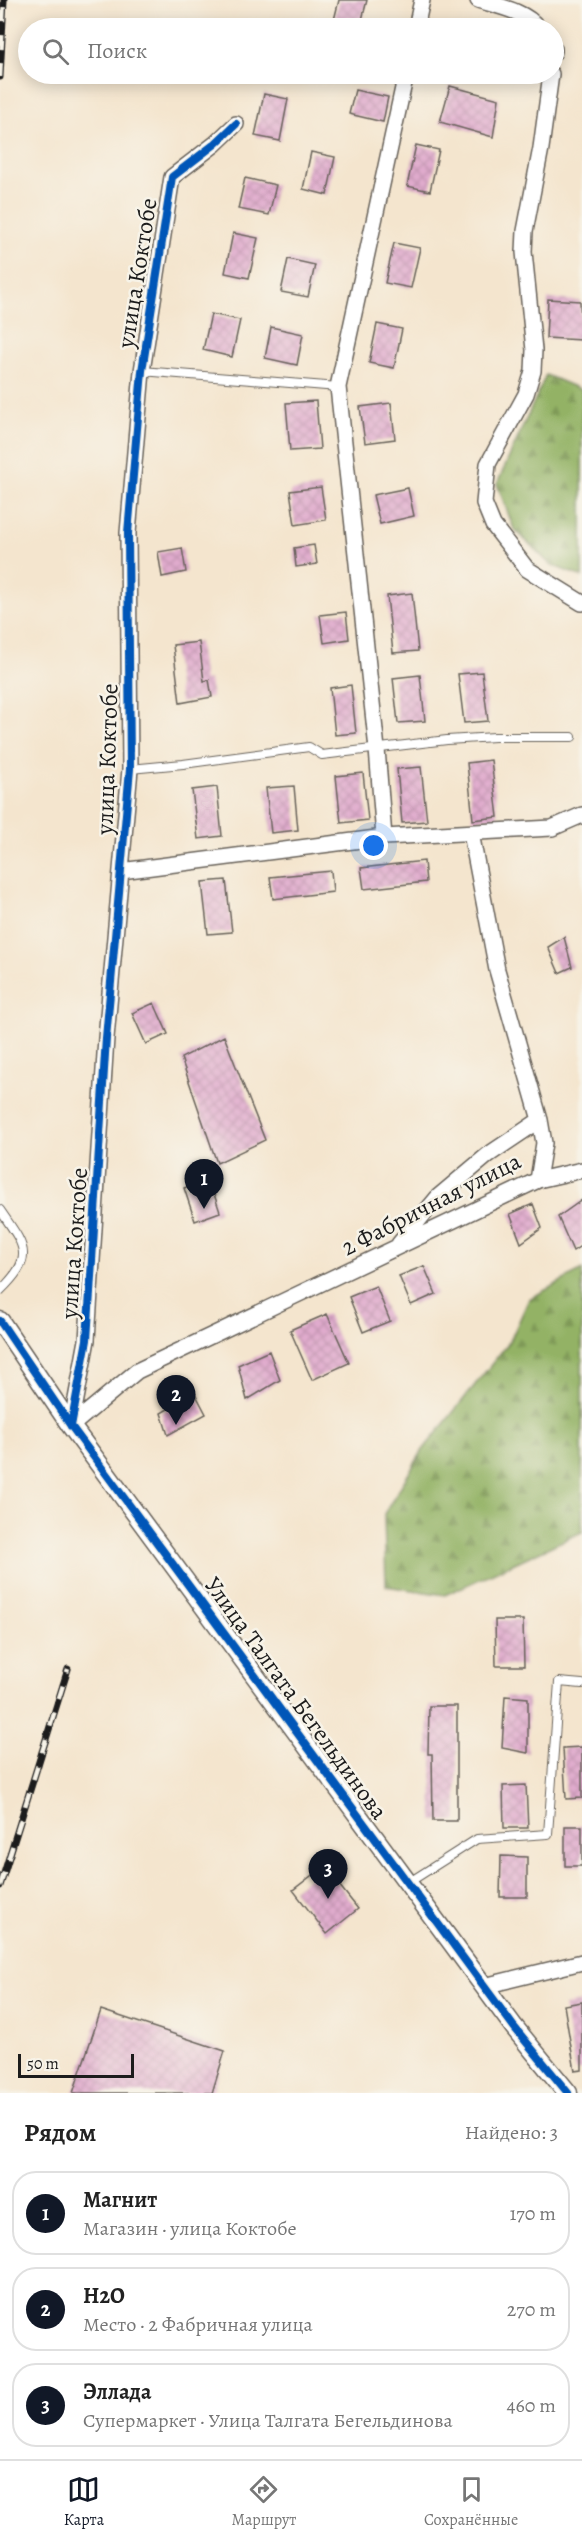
<!DOCTYPE html>
<html lang="ru">
<head>
<meta charset="utf-8">
<style>
	:root { --surface:#fff; --page:#f6f6f6; --text:#222; --muted:#767676; --line:#e0e0e0; --accent:#111827 }
	body { margin:0; font-family:Alegreya,serif; background:var(--page); color:var(--text) }
	.scale { position:absolute; left:18px; bottom:15px; width:116px; box-sizing:border-box; padding-left:6px; border:3px solid #1c1c1c; border-top:0; font-size:16px; line-height:21px; white-space:nowrap; color:#1c1c1c; -webkit-text-stroke:4px #f7f3e8; paint-order:stroke }
	.you { position:absolute; left:374px; top:846px; width:21px; height:21px; margin:-15px; border:4px solid #fff; border-radius:50%; background:#1a73e8; box-shadow:0 0 0 9px #1a73e833 }
	.badge { display:grid; place-items:center; width:39px; height:39px; border-radius:50%; background:var(--accent); color:#fff; font-size:20px; font-weight:700 }
	.pin { position:absolute; translate:-50% -50px; filter:drop-shadow(0 2px 3px #0008) }
	.pin::after { content:''; position:absolute; top:32px; width:21px; height:18px; background:inherit; clip-path:polygon(0 0,100% 0,50% 100%) }
	.list { margin:0; padding:0; list-style:none }
	h2 { display:flex; justify-content:space-between; align-items:center; height:78px; margin:0; padding:0 24px; font-size:26px }
	h2 small { font-size:20px; font-weight:400; color:var(--muted) }
	.list li { display:grid; grid-template-columns:39px 1fr auto; gap:18px; align-items:center; box-sizing:border-box; height:84px; margin:0 12px 12px; padding:0 12px; border:2px solid var(--line); border-radius:24px }
	.list b { display:block; font-size:22px; white-space:nowrap }
	.list p { margin:0; font-size:20px; white-space:nowrap; color:var(--muted) }
	.list em { font-size:20px; font-style:normal; color:var(--muted) }
	.icon { flex:none; width:33px; height:33px; fill:none; stroke:currentColor; stroke-width:2; stroke-linecap:round; stroke-linejoin:round }
	.map { position:relative; flex:none; width:582px; height:2093px; overflow:hidden }
	.search { position:absolute; background:var(--surface); box-shadow:0 3px 15px #0003; left:18px; right:18px; top:18px; height:66px; display:flex; align-items:center; gap:15px; box-sizing:border-box; padding:0 21px; border-radius:33px; color:var(--muted); font-size:22px }
	.sheet { height:366px; background:var(--surface) }
	nav { display:flex; justify-content:space-around; align-items:center; box-sizing:border-box; height:84px; border-top:2px solid var(--line); background:var(--surface); font-size:16px; color:var(--muted) }
	nav a { display:grid; justify-items:center; gap:3px }
	nav .on { color:var(--accent) }
	.map>svg:first-child { display:block }
</style>
</head>
<body>
<div class="map">
<svg width="582" height="2093" viewBox="0 0 582 2093">
	<defs>
		<pattern id="forest-firs" width="22" height="20" patternUnits="userSpaceOnUse" patternTransform="scale(1.5)"><rect width="22" height="20" fill="#93b265"/><path d="M5 1l3.5 6h-7zM16 11l3.5 6h-7z" fill="#7e9857"/></pattern>
		<pattern id="building-cross-hatch" width="8" height="8" patternUnits="userSpaceOnUse" patternTransform="scale(1.5)"><rect width="8" height="8" fill="#e0abcd"/><path d="M0 0l8 8M0 8l8-8" fill="none" stroke="#c093af"/></pattern>
	</defs>
	<rect width="100%" height="100%" fill="#f7f3e8"/>
	<filter id="ink" filterUnits="userSpaceOnUse"><feTurbulence type="fractalNoise" baseFrequency=".0167" numOctaves="2"/><feDisplacementMap in="SourceGraphic" scale="12" xChannelSelector="R" yChannelSelector="G"/><feConvolveMatrix kernelMatrix="1 2 1 2 8 2 1 2 1" color-interpolation-filters="sRGB"/></filter>
	<filter id="wash" filterUnits="userSpaceOnUse"><feTurbulence type="fractalNoise" baseFrequency=".008" numOctaves="4" result="noise"/><feDisplacementMap in="SourceGraphic" scale="24" xChannelSelector="R" yChannelSelector="G"/><feGaussianBlur stdDeviation="1.35" result="paint"/><feColorMatrix in="noise" values="0 0 0 0 0 0 0 0 0 0 0 0 0 0 0 0 0 1.4 0 .05"/><feComposite in="paint" operator="in"/></filter>
	<g filter="url(#wash)">
		<rect width="100%" height="100%" fill="#f4e5ce"/>
		<path fill="url(#forest-firs)" stroke="#586740" stroke-width="1.5" d="M546,375L582,390V577L551,565L514,529L497,484Z
			M582,1270V1532L445,1595L386,1586L384,1514L423,1450L510,1341L529,1299Z"/>
		<g id="blocks">
			<path fill="url(#building-cross-hatch)" d="M339,0H367L360,28H332Z
				M450,86L499,99L493,137L440,122Z
				M355,90L388,97L383,122L349,114Z
				M264,94L288,99L280,141L255,136Z
				M416,145L439,150L430,191L407,186Z
				M311,152L335,157L327,195L303,189Z
				M245,178L276,185L269,215L238,209Z
				M233,233L258,238L249,278L225,273Z
				M394,243L420,248L411,288L385,283Z
				M288,259L315,265L308,297L281,292Z
				M548,299L580,301L582,340L546,338Z
				M211,314L240,320L232,357L203,350Z
				M377,324L402,329L394,368L369,363Z
				M271,327L303,334L297,365L265,358Z
				M316,401L320,449L290,451L286,403Z
				M391,403L395,439L365,443L360,407Z
				M321,487L326,520L295,525L290,491Z
				M408,488L414,516L380,524L373,495Z
				M314,545L317,564L296,567L294,548Z
				M182,548L186,572L162,577L158,552Z
				M412,593L418,651L393,653L387,596Z
				M346,612L349,639L324,643L320,615Z
				M199,642L204,681L209,680L212,697L180,703L173,645Z
				M482,672L488,721L464,723L458,674Z
				M420,675L425,721L398,723L393,678Z
				M351,685L356,733L335,735L330,688Z
				M491,760L498,817L473,820L467,763Z
				M421,767L427,821L402,823L397,769Z
				M363,773L368,820L341,823L336,776Z
				M294,786L298,830L271,833L266,788Z
				M217,787L222,836L198,839L192,790Z
				M424,861L426,882L364,889L361,868Z
				M331,871L333,892L273,899L270,877Z
				M226,880L232,932L208,934L202,882Z
				M564,937L572,967L559,973L548,947Z
				M154,1003L168,1034L146,1044L132,1013Z
				M224,1036L265,1140L217,1163L181,1058Z
				M209,1179L220,1212L195,1221L184,1188Z
				M582,1200V1245L573,1251L558,1217Z
				M533,1204L542,1228L521,1243L510,1214Z
				M424,1266L436,1294L411,1305L399,1276Z
				M376,1286L390,1321L363,1332L349,1297Z
				M327,1314L349,1363L312,1380L290,1330Z
				M269,1351L280,1380L247,1400L238,1365Z
				M195,1393L206,1414L168,1435L161,1413Z
				M495,1620H523L524,1666H496Z
				M505,1696L528,1698V1753L502,1748Z
				M429,1706H457V1821H433L432,1754H428Z
				M582,1747V1798L566,1799L563,1748Z
				M526,1785L528,1828H504L503,1786Z
				M565,1826H582V1866H565Z
				M501,1856L527,1857V1897H500Z
				M324,1866L358,1909L327,1934L293,1890Z
				M582,2002V2070L575,2071L564,2005Z
				M101,2010L225,2051L212,2093H73Z"/>
		</g>
	</g>
	<g filter="url(#ink)">
		<use href="#blocks" fill-opacity="0" stroke="#68625a" stroke-width="1.5"/>
		<g fill="none" stroke-linecap="round" stroke-linejoin="round">
			<defs>
				<path id="service" d="M142,371L338,387
					M130,769L183,764L309,747L322,755L447,740L495,737H572
					M0,1210C25,1247 36,1256 0,1291
					M408,1883L477,1839L548,1834L559,1682L582,1684"/>
				<path id="minor" d="M478,0C497,6 526,11 538,28
					M416,28L422,0
					M554,49V52
					M551,74L541,148L525,231L524,252L534,350L533,371L526,394L488,464L484,503L493,525L527,569L582,603
					M384,837L377,749L338,387L406,74
					M121,871L384,837L552,828L582,815
					M538,1180L582,1170
					M399,1244L438,1197L488,1155L540,1120
					M71,1426L87,1340L106,1038L130,769L128,533L142,371L172,177L215,144L236,124
					M71,1426L137,1371L538,1180L544,1143L540,1120L497,970L471,833
					M484,1986L582,1962"/>
				<path id="tertiary" d="M0,1321L71,1426L514,2027L568,2093"/>
			</defs>
			<use href="#service" stroke="#68625a" stroke-width="10"/>
			<use href="#minor" stroke="#68625a" stroke-width="18"/>
			<use href="#tertiary" stroke="#68625a" stroke-width="21"/>
			<use href="#service" stroke="#fff" stroke-width="8"/>
			<use href="#minor" stroke="#fff" stroke-width="15"/>
			<use href="#tertiary" stroke="#fff" stroke-width="18"/>
			<defs>
				<path id="rail" d="M0,77L4,0
					M0,1886L68,1669"/>
			</defs>
			<use href="#rail" stroke="#1c1c1c" stroke-width="7"/>
			<use href="#rail" stroke="#f7f3e8" stroke-width="4.5" stroke-dasharray="14" stroke-linecap="butt"/>
			<defs>
				<path id="cycleway" d="M0,1321L71,1426L514,2027L568,2093
					M71,1426L87,1340L106,1038L130,769L128,533L142,371L172,177L215,144L236,124"/>
			</defs>
			<use href="#cycleway" stroke="#f7f3e8" stroke-width="11"/>
			<use href="#cycleway" stroke="#0057b8" stroke-width="8"/>
		</g>
	</g>
	<g text-anchor="middle" dominant-baseline="central" stroke-width="5" stroke-linejoin="round" paint-order="stroke">
		<g font-size="24" fill="#1c1c1c" stroke="#f7f3e8">
			<text transform="translate(137 273) rotate(-81)">улица Коктобе</text>
			<text transform="translate(107 759) rotate(-88)">улица Коктобе</text>
			<text transform="translate(431 1204) rotate(-27)">2 Фабричная улица</text>
			<text transform="translate(74 1243) rotate(-86)">улица Коктобе</text>
			<text transform="translate(296 1698) rotate(54)">Улица Талгата Бегельдинова</text>
		</g>
	</g>
</svg>
<div class="scale">50 m</div>
<div class="you"></div>
<div class="pin badge" style="left:204px;top:1209px">1</div>
<div class="pin badge" style="left:176px;top:1425px">2</div>
<div class="pin badge" style="left:328px;top:1899px">3</div>
<div class="search"><svg class="icon" aria-label="search" viewBox="0 0 24 24"><circle cx="10" cy="10" r="6"/><path d="M15 15l6 6"/></svg>Поиск</div>
</div>
<section class="sheet">
<h2>Рядом<small>Найдено: 3</small></h2>
<ul class="list">
<li><span class="badge">1</span><div><b>Магнит</b><p>Магазин · улица Коктобе</p></div><em>170 m</em></li>
<li><span class="badge">2</span><div><b>H2O</b><p>Место · 2 Фабричная улица</p></div><em>270 m</em></li>
<li><span class="badge">3</span><div><b>Эллада</b><p>Супермаркет · Улица Талгата Бегельдинова</p></div><em>460 m</em></li>
</ul>
</section>
<nav>
<a class="on"><svg class="icon" aria-label="map" viewBox="0 0 24 24"><path d="M3 6l6-2 6 2 6-2v14l-6 2-6-2-6 2zM9 4v14M15 6v14"/></svg>Карта</a>
<a><svg class="icon" aria-label="directions" viewBox="0 0 24 24"><path d="M12 3l9 9-9 9-9-9zM9 14v-3h6M13 9l2 2-2 2"/></svg>Маршрут</a>
<a><svg class="icon" aria-label="saved" viewBox="0 0 24 24"><path d="M7 4h10v16l-5-4-5 4z"/></svg>Сохранённые</a>
</nav>
</body>
</html>
